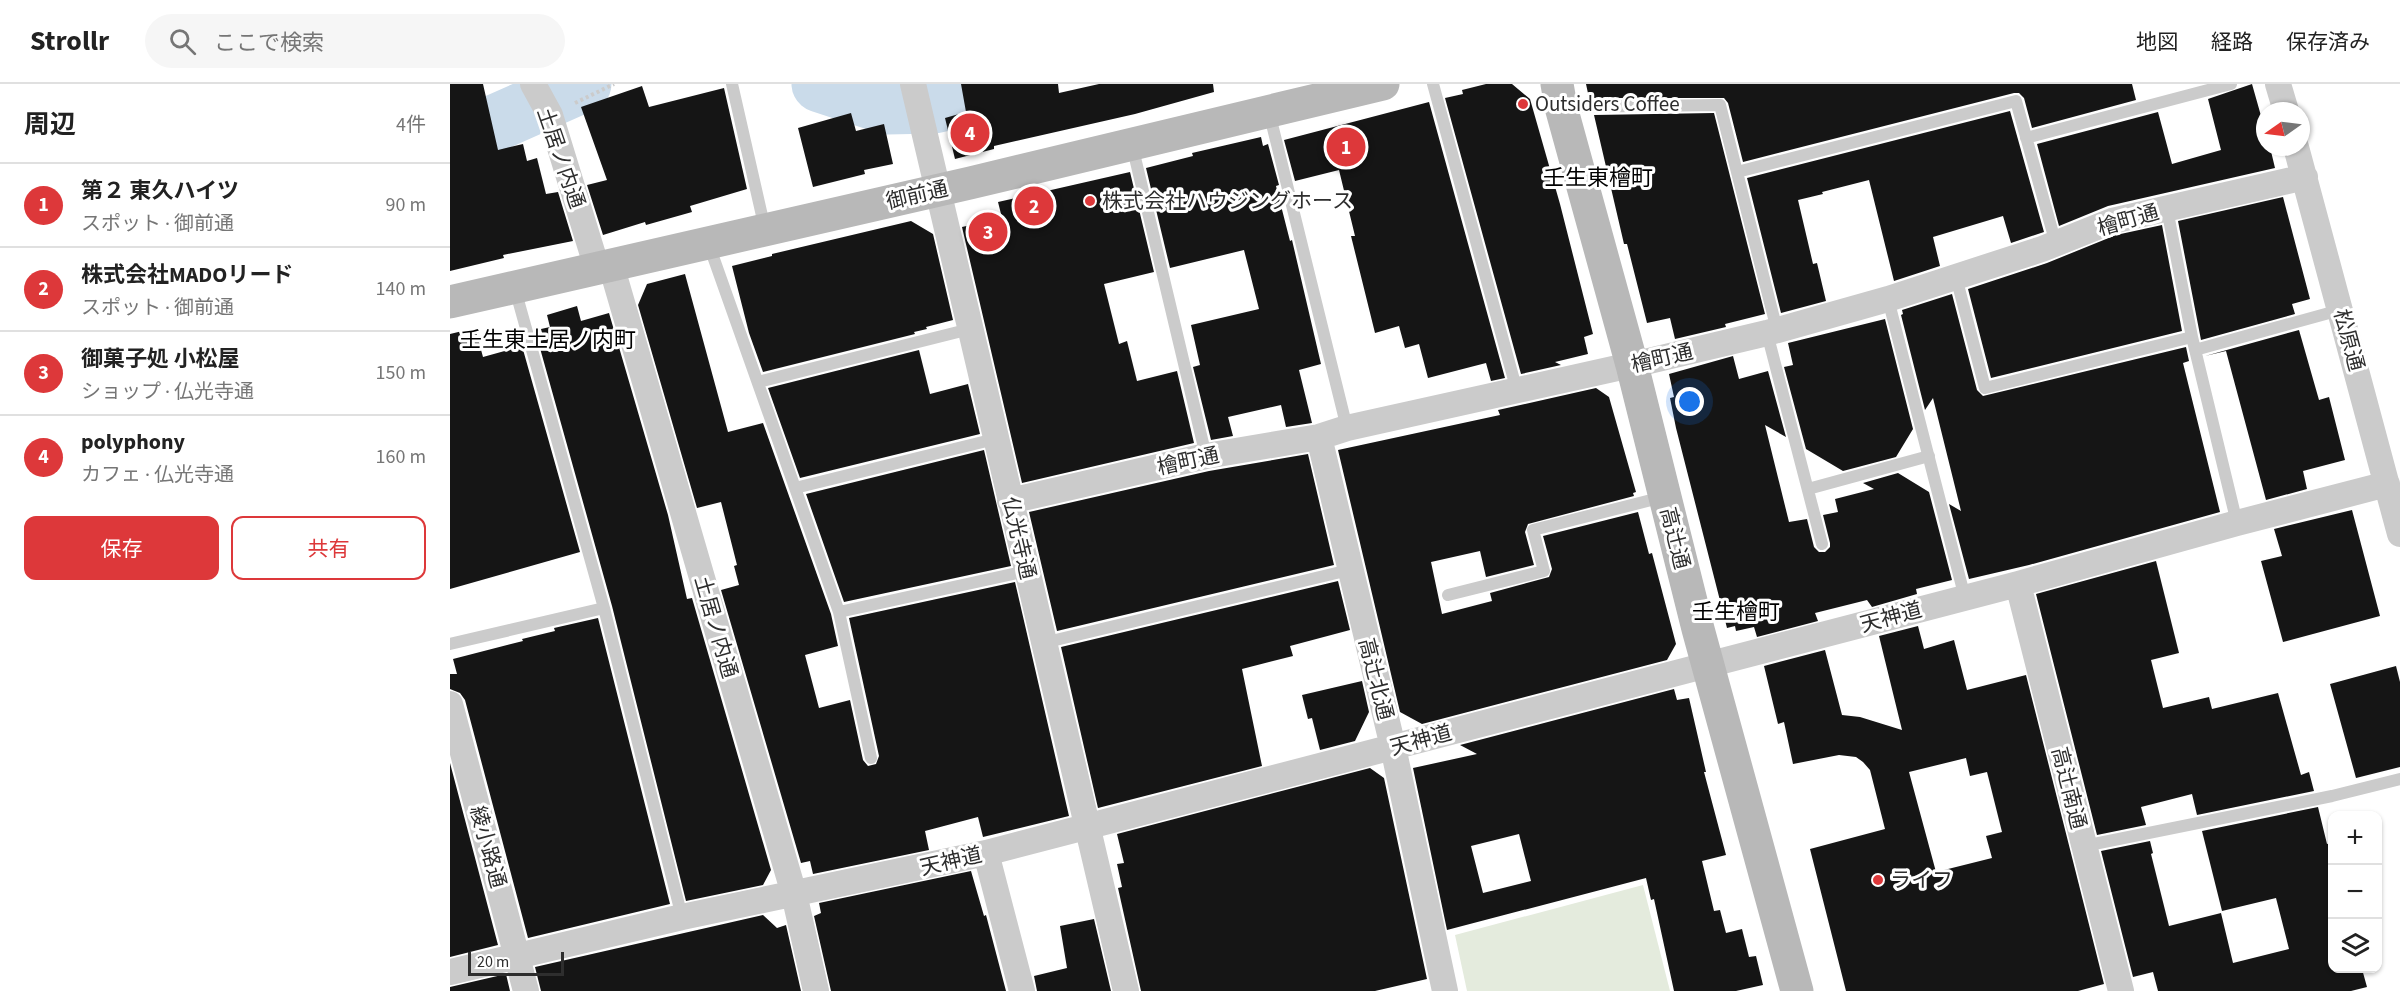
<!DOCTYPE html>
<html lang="ja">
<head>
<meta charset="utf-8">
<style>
	:root { --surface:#fff; --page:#f6f6f6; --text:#222; --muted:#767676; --line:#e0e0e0; --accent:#dd383a }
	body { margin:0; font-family:"Source Sans 3","Noto Sans JP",sans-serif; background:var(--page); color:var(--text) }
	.controls { position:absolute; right:18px; bottom:18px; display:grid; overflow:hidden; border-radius:12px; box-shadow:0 2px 4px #0004 }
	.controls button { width:54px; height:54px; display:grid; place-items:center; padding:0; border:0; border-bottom:2px solid var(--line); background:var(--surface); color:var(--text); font:30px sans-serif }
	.compass { position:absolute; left:1806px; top:18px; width:54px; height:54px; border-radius:50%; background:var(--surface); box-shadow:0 2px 4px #0004; rotate:256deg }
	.scale { position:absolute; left:18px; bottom:15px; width:96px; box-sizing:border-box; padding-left:6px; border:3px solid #2e2e2e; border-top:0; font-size:16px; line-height:21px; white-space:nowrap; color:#2e2e2e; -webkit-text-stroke:4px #fff; paint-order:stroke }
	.you { position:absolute; left:1240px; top:318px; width:21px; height:21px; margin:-15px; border:4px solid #fff; border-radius:50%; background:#1a73e8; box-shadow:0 0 0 9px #1a73e833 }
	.badge { display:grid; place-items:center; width:39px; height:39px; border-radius:50%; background:var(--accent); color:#fff; font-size:20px; font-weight:700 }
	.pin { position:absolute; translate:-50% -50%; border:3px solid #fff; box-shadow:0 2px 6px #0006 }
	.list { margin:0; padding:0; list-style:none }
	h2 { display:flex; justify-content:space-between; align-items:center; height:78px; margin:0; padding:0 24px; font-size:26px }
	h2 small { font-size:20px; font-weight:400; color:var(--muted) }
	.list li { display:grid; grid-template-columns:39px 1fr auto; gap:18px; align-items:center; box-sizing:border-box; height:84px; padding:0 24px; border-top:2px solid var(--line) }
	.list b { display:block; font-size:22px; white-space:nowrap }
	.list p { margin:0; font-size:20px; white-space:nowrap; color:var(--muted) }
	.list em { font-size:20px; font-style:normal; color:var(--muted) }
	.actions { display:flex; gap:12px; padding:18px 24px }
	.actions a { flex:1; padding:14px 0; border:2px solid var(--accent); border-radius:12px; text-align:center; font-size:21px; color:var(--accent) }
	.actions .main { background:var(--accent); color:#fff }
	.icon { flex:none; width:33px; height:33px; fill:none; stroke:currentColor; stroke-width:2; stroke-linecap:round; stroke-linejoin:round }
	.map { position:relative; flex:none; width:1950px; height:907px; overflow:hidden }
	header { display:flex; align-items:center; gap:36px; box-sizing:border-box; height:84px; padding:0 30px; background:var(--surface); border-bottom:2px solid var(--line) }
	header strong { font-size:28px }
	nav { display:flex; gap:33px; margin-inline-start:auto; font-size:21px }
	.search { width:420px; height:54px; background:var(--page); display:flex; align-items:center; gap:15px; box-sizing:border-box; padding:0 21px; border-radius:33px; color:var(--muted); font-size:22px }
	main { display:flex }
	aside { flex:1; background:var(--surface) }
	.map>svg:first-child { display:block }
</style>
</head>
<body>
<header>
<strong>Strollr</strong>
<div class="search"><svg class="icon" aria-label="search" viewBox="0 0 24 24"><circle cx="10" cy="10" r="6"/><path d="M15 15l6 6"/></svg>ここで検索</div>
<nav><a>地図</a><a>経路</a><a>保存済み</a></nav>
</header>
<main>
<aside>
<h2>周辺<small>4件</small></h2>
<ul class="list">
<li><span class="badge">1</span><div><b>第２ 東久ハイツ</b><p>スポット · 御前通</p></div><em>90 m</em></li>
<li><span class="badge">2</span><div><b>株式会社MADOリード</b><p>スポット · 御前通</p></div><em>140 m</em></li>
<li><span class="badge">3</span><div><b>御菓子処 小松屋</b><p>ショップ · 仏光寺通</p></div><em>150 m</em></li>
<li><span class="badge">4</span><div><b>polyphony</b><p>カフェ · 仏光寺通</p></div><em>160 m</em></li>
</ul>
<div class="actions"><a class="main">保存</a><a>共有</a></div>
</aside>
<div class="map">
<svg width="1950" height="907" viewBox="0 0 1950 907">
	<rect width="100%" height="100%" fill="#fff"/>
	<path fill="#e4ebdd" d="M1193,801L1220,907H1017L1005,851Z"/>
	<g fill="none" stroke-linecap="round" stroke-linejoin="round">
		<path stroke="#cadbea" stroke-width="57" d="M370,0L437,22L484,21L577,0
			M0,59L133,0"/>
	</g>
	<path fill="#151515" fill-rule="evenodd" d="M0,0H33L48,66L73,60L77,77L87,74L96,110L108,108L123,157L53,171L54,174L0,187Z
		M511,0H608L609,9L649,0H763L764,8L685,30L544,62V65L505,75L495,34L516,28Z
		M1036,0H1062L1080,15L1110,120L1143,250L1134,253L1138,270L1105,278L1111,281L1071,290L995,14L1013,10L1012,6Z
		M1136,0H1682L1686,16L1582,44L1574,14L1569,9H1564L1293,78L1278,19L1274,14H1139Z
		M1802,0L1815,46V63H1820L1825,84L1658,122L1609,142L1587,60L1708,28L1722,80L1771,66L1758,15Z
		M192,2L199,23L274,4L297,105L240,122L242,128L196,141L195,138L153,151L137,101L157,96L131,23Z
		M979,18L1055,294L1041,297L1036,279L978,294L969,260L955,264L949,242L925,249L901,152H905L889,86L845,97L834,56Z
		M1560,27L1594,148L1561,159L1553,132L1483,153L1490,182L1444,197L1419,96L1372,108L1373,110L1348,116L1363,180L1367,179L1376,217L1331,229L1297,94Z
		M401,29L406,47L434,40L443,80L414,86L415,90L363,103L348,44Z
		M1264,29L1315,230L1275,240L1276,243L1225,255L1220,234L1197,239L1177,160H1174L1144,31Z
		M811,53L813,62L818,60L829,101L826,102L840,157L842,156L871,280L849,286L862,339L836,343L831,321L778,333L783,352L761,356L743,283L750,281L741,241L809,225L794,166L720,184L696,84L743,72L742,69Z
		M680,88L704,188L654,200L669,260L677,257L687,297L727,287L744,359L572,399L512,143L552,134L548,118Z
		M1833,113L1860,215L1842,220L1845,230L1751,256L1728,137Z
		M461,137L483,150L503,236L476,243L477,245L464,248L465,250L313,288L299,249L282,182L322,172V170Z
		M1712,141L1732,247L1541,294L1518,205L1597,179L1666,151Z
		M235,190L278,348L313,339L381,530L388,562L355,571L369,624L400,616L413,676L418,682L426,680L429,672L399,534L565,498L619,732L533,753L528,733L475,747L479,766L363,790L360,777L351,779L271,506L289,501L284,482L287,481L271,418L247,424L188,221L197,200Z
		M1502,210L1527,306L1533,312L1736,263L1739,277L1733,279L1770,428L1579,481L1519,495L1499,420L1511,427L1483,314L1475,326L1451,231L1453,230L1452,226Z
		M127,222L131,237L159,229L218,431L237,515L242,514L321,786L313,801L236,817L162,522L88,257L94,256L91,245L100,243L97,231Z
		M1435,235L1463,345L1446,373L1393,387L1356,365L1334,283L1343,281L1338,259Z
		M25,244L33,273L72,262L130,468L0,505V250Z
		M1849,246L1869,316L1879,313L1895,376L1853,387L1857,405L1816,416L1776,267L1755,272Z
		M469,266L480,310L518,300L530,350L350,394L318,304Z
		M1283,272L1289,295L1318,287L1336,353L1315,341L1339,438L1357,435L1364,463L1369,468H1375L1380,463V459L1373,431L1388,428L1385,415L1424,405L1413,399L1448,389L1479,408L1502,496L1466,505L1467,510L1422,523L1417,516L1365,529L1368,537L1307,553L1304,543L1286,547L1285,542L1277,544L1226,344L1220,314L1224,313L1219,290Z
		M1146,304L1159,313L1186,408L1183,409L1184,412L1078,440L1075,448L1084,481L1036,493L1030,467L981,478L992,530L1042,517L1040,509L1099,493L1102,485L1093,452L1188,428L1199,470L1202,469L1226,560L1217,576L972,640L950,628L888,366L1050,331L1048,326Z
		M534,366L561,482L394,518L356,410Z
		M858,370L884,481L607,547L579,428L759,387Z
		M1902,426L1930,532L1833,558L1811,477L1832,472L1824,445Z
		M1706,477L1729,569L1701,576L1713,624L1759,613L1762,625L1828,609L1851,691L1859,688L1864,707L1747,731L1742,710L1691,723L1696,741L1647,751L1586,510Z
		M888,497L900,546L840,562L843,572L792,585L812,682L648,724L611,563Z
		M148,534L220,820L78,854L15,616L10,609L0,605V590H7L3,575L73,557L72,555L105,547L104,544Z
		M1468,542L1474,565L1504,556L1517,606L1576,591L1654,900L1628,907H1396L1360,765L1435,745L1420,686L1413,678L1406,673L1389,671L1343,680L1334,638L1328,640L1314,582L1375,566L1392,631L1410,633L1452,646L1429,552ZM1516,674L1520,692L1537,688L1552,748L1536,752L1542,774L1486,788L1459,688Z
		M1946,582L1950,598V683L1906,694L1880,600Z
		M912,597L919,628L905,657L870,666L862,634L858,635L852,611Z
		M1224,605L1227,616L1239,614L1256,688H1254L1276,771L1252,777L1264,827L1270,826L1276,849L1292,845L1299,873L1306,872L1313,901L1286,907H1224L1204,815L1201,816L1196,794L997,846L963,684L1027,670L1010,661ZM1069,750L1081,797L1033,809L1021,762Z
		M0,679L48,861L0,873Z
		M920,684L934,694L977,895L925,907H691L668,804L672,803L667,780L674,779L667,750Z
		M1868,723L1877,760L1881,759L1882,766V885H1912L1917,903L1901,907H1708L1703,888L1683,893L1651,767L1700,757L1703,769L1701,770L1719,842L1771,829L1783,879L1839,865L1826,814L1772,827L1752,747Z
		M521,787L534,832L536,831L556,907H381L364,832L371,829L369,819Z
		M313,831L327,844L336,841L351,907H91L85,883Z
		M644,835L661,907H587L584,892L617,884L610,842Z
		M56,890L60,907H0V903Z"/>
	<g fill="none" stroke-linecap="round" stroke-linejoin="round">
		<path stroke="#cbcbcb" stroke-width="4" stroke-dasharray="3 3" stroke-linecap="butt" d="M125,19L164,0"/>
		<path stroke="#cbcbcb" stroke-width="12" d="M282,0L315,145
			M983,0L1067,307
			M1113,23L1270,21L1327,246
			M819,28L897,344
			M1576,54L1781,0
			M682,61L756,372
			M1287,88L1566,17L1606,160
			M1717,125L1742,253L1787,439
			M259,161L389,528L421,674
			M1506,193L1535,304L1742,253
			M65,205L154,524L232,833
			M1438,215L1515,514
			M1317,249L1372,460
			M1745,266L1890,226
			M308,298L520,245
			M345,404L545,355
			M1358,405L1479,372
			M998,511L1094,487L1083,446L1213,413
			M389,528L577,487
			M593,559L899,486
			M0,560L154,524
			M1634,762L1882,712L1950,695"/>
		<path stroke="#cbcbcb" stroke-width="26" d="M83,0L100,31L147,184
			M463,0L676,907
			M1828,0L1836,27
			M1846,63L1950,450
			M161,181L344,810L366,907
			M869,353L943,663L995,907
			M560,417L756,372L869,353L897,344L1199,277L1317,249L1438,215L1592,165L1662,137L1855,93
			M1568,500L1671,907
			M0,620L76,907
			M536,769L572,907
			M0,888L232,833L536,769L1568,500L1787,439L1937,400"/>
		<path stroke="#b8b8b8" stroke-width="33" d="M1107,0L1111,23L1182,281L1248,545L1347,907
			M0,218L520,99L933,0"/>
	</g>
	<g fill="#dd383a" stroke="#fff" stroke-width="2">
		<circle cx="1073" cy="20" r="6"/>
		<circle cx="640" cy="117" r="6"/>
		<circle cx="1428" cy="796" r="6"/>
	</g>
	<g text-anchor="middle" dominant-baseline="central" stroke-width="6" stroke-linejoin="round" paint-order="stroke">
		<g font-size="21" fill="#2e2e2e" stroke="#fff" text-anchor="start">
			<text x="1085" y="20">Outsiders Coffee</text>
			<text x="652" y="117">株式会社ハウジングホース</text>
			<text x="1440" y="796">ライフ</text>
		</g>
		<g font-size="21" fill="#2e2e2e" stroke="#fff">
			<text transform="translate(111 74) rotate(71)">土居ノ内通</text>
			<text transform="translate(467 111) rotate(-13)">御前通</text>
			<text transform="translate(1678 136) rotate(-16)">檜町通</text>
			<text transform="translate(1899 256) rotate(75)">松原通</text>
			<text transform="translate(1212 274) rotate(-13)">檜町通</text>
			<text transform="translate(738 377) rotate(-12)">檜町通</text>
			<text transform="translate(569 454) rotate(77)">仏光寺通</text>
			<text transform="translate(1225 454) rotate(76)">高辻通</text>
			<text transform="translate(1441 533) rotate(-15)">天神道</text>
			<text transform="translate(266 543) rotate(74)">土居ノ内通</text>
			<text transform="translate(926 595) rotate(76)">高辻北通</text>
			<text transform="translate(971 656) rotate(-15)">天神道</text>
			<text transform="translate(1619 704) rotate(76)">高辻南通</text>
			<text transform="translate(38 763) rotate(75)">綾小路通</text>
			<text transform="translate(501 777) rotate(-13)">天神道</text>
		</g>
		<g font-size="22" fill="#000" stroke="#fff">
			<text x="1148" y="94">壬生東檜町</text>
			<text x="98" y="256">壬生東土居ノ内町</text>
			<text x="1286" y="528">壬生檜町</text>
		</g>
	</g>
</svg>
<div class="controls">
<button>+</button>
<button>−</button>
<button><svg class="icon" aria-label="layers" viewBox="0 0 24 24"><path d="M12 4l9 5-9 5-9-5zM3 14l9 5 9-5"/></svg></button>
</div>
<svg class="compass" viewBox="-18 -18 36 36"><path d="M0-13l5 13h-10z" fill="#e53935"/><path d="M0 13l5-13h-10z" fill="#767676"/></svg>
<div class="scale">20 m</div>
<div class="you"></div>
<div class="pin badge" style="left:896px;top:63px">1</div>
<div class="pin badge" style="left:584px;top:122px">2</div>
<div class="pin badge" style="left:538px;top:148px">3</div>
<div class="pin badge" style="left:520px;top:49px">4</div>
</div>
</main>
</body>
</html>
